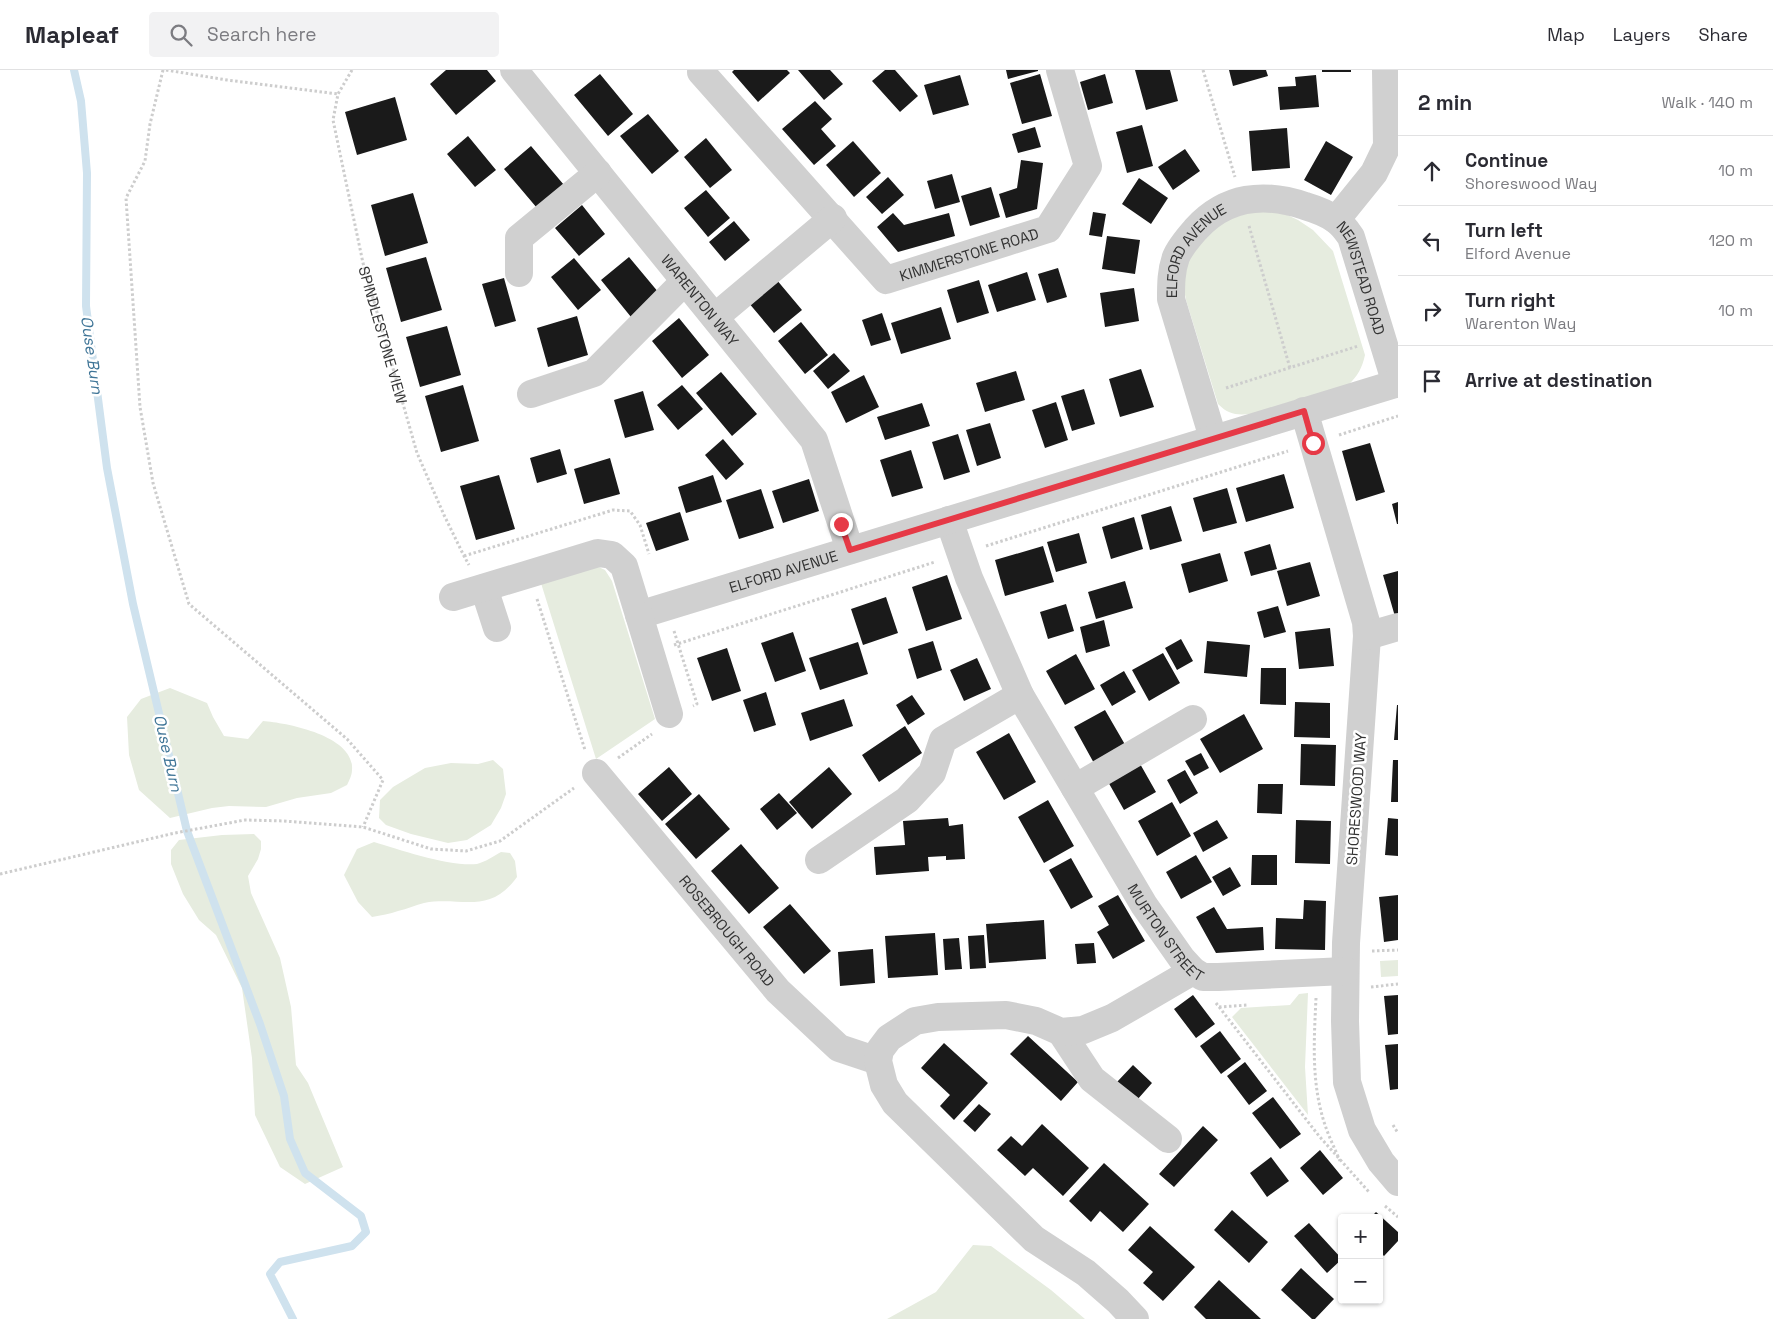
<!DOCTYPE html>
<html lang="en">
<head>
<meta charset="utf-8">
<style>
	:root { --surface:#fff; --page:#f2f2f3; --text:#2b2b33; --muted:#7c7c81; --line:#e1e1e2 }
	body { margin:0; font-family:"Space Grotesk",sans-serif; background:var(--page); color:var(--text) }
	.controls { position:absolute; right:15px; bottom:15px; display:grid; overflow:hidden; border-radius:5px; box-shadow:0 1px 4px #0004 }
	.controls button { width:45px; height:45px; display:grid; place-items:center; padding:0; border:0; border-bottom:1px solid var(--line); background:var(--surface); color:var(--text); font:25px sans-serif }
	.stop { position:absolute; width:15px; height:15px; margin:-11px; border:4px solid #e63946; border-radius:50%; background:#fff }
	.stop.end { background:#e63946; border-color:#fff; box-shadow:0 1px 5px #0008 }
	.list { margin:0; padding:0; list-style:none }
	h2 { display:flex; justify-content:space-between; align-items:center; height:65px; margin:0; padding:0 20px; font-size:21px }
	h2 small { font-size:16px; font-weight:400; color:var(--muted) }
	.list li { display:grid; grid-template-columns:32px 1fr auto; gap:15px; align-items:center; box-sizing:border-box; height:70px; padding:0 20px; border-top:1px solid var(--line) }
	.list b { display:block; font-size:19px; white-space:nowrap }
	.list p { margin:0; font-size:16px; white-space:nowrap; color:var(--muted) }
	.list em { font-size:16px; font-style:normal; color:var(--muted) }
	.icon { flex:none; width:28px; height:28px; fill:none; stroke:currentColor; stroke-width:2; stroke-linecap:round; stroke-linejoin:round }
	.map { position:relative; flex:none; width:1398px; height:1249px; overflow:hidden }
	header { display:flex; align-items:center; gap:30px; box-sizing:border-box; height:70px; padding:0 25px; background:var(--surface); border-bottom:1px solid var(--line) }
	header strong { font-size:24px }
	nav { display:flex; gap:28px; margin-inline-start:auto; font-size:18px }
	.search { width:350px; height:45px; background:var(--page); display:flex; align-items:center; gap:12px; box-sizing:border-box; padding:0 18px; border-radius:5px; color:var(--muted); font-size:19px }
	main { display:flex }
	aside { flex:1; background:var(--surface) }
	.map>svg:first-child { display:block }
</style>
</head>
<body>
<header>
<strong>Mapleaf</strong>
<div class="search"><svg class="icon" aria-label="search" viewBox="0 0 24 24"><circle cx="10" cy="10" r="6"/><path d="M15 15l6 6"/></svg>Search here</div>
<nav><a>Map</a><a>Layers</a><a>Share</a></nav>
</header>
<main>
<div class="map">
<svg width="1398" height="1249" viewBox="0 0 1398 1249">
	<rect width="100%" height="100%" fill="#fff"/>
	<path fill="#e6ecdf" d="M1263,140L1283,143L1298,150L1313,160L1333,181L1365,285C1362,298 1358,306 1348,315L1251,344C1236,345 1229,345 1218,334L1186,230C1185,224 1183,217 1184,211C1187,179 1209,154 1240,145C1247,142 1255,142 1263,140Z
		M592,494L605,500L612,511L655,649L596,689L540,510Z
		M170,618L207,633L213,647L224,666L248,669L263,651C288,653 355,666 352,700C352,705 349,711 347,715L331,723L297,728L266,737L229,736L212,738L170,748L139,720L129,685L127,647L141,629Z
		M493,690L503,699L506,724L501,738L491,755L467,770L448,773L411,764L386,755L379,748L380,730L393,717L425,698L451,693L478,694Z
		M254,764L261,771V779L258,789L248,806L251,823L280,888L291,937L296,995L308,1013L343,1097L305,1114L280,1097L255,1045L252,988L242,918L216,865L199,850L183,824L171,794V780L179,770L222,765Z
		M374,772C400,780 451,797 477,794C485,792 494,786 501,782L510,783L515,791L517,807C489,846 461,826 424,833C416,835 407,839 398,841C390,844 381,845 372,847L358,832L344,805L357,779Z
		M1398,890V906L1381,907L1380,891Z
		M1308,923L1305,997L1308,1045L1232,947L1241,938L1290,935L1299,924Z
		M973,1175L991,1176L1051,1220L1085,1249H887L936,1222Z"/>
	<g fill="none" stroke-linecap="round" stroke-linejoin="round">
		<path stroke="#cfe2ee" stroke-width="8" d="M74,0L81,31L87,103L86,236L107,398L133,534L187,761L260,954L284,1026L290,1069L305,1103L361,1146L366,1162L352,1176L280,1192L270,1204L293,1249"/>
	</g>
	<path fill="#1a1a1a" d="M446,0H487L496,11L456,45L430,14Z
		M734,0H787L790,3L758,32L732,2Z
		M798,0H830L843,14L824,30Z
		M885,0H895L918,26L900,42L872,11Z
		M1006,0H1038V1L1008,9Z
		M1135,0H1170L1178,31L1146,40Z
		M1229,0H1266L1268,6L1233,16Z
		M1322,0H1351V2H1322Z
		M600,4L633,44L608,66L574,25Z
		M1040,4L1052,46L1022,54L1010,13Z
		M1105,4L1113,33L1088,40L1080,12Z
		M960,5L969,35L933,45L924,15Z
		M1316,5L1319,37L1280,40L1278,17L1296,16L1295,7Z
		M395,27L407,70L357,85L345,42Z
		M815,31L832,49L821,59L836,76L814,95L782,59Z
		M648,44L679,81L652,104L620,66Z
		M1142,55L1153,96L1127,103L1116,62Z
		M1035,57L1041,77L1018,83L1012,64Z
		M1287,58L1290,98L1252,101L1249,61Z
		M468,66L496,100L475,117L447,84Z
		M706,68L732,100L710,118L684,87Z
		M853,71L881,103L854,127L826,95Z
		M1326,71L1353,87L1331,125L1304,110Z
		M531,76L564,115L537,138L504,99Z
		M1185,79L1200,101L1173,120L1158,97Z
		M1021,90L1043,93L1037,139L1006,148L999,124L1017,118Z
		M952,104L960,132L935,139L927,111Z
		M888,107L904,125L882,144L866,127Z
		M1139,108L1168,128L1151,154L1122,134Z
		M991,117L1000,147L970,156L961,126Z
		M706,120L730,148L708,167L684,138Z
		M413,123L428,173L385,186L371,135Z
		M582,135L605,164L579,186L555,158Z
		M1093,142L1106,144L1102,167L1089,165Z
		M893,143L904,155L949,143L955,166L898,182L877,157Z
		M734,151L750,170L725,191L709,172Z
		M1107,166L1140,170L1135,204L1102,199Z
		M426,187L442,240L401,252L386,198Z
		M629,187L659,223L631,247L601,210Z
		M574,188L601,220L578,240L551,207Z
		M1058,198L1067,227L1047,233L1038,204Z
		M1027,202L1036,230L997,242L988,215Z
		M504,208L516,251L495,257L482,214Z
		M776,209L802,240L774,263L748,232Z
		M979,210L989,243L957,253L947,220Z
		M1134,218L1139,251L1105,257L1100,223Z
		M941,237L951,269L901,284L891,253Z
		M882,243L891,270L871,276L862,250Z
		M577,246L588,285L548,297L537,258Z
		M679,248L709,285L682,308L652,271Z
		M801,252L828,285L805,304L778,271Z
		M447,256L461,305L420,317L406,267Z
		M834,283L850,301L828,319L813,301Z
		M1141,299L1154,337L1120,347L1109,309Z
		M1016,301L1025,330L985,342L976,313Z
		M721,302L757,344L732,366L696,323Z
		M864,305L879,337L846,353L831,322Z
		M463,315L479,371L441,382L425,326Z
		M682,315L703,339L678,360L657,335Z
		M1084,319L1095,354L1072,361L1061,326Z
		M643,321L654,360L625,368L614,330Z
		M1056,332L1068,370L1045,378L1032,340Z
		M922,333L930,356L885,370L877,347Z
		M990,353L1001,388L977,396L966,360Z
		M958,364L970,402L944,410L932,372Z
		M723,369L744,394L726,410L705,385Z
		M1370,373L1385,422L1356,431L1342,381Z
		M560,379L567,404L537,413L530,388Z
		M911,380L923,418L892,427L880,390Z
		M610,388L620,424L584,434L574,399Z
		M1284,404L1294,438L1246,452L1236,418Z
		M499,405L515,459L476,470L460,416Z
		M713,405L722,432L686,443L678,417Z
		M809,409L819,441L783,453L772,421Z
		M1227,418L1237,453L1203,462L1193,428Z
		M761,419L774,458L739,469L726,430Z
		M1398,432V454H1397L1392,434Z
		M1171,436L1182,471L1150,480L1141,445Z
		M680,442L689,470L656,481L646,453Z
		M1134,447L1143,479L1111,489L1102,457Z
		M1079,463L1087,493L1056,502L1047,472Z
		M1270,474L1277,499L1251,506L1244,482Z
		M1043,476L1054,512L1005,526L995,490Z
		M1220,483L1228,511L1189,523L1181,494Z
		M1310,492L1320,526L1287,536L1277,501Z
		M1398,501V549L1396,550L1383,505Z
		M947,505L962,549L926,561L912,517Z
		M1125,511L1133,538L1096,549L1088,522Z
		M886,527L898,563L863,575L851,539Z
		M1066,534L1074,561L1048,569L1040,542Z
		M1278,536L1286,562L1264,568L1257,542Z
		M1104,550L1110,576L1086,583L1080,557Z
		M1330,558L1334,596L1299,599L1295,562Z
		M793,562L806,601L775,612L761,573Z
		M1181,569L1193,591L1177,600L1165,578Z
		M933,571L942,600L917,609L908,579Z
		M1207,571L1250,575L1247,607L1204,603Z
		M858,572L868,604L820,620L809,588Z
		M727,578L741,621L712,631L697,588Z
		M1163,583L1180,613L1149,631L1132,600Z
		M1076,584L1095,619L1065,635L1046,601Z
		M977,588L991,619L964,631L950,600Z
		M1261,598H1286V635L1260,634Z
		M1124,601L1136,622L1112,636L1100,615Z
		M766,622L776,655L754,662L743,630Z
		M912,625L925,644L908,655L896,635Z
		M844,629L853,656L810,671L801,643Z
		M1295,632L1330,633V668L1294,667Z
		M1397,635H1398V670H1394Z
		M1105,640L1127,678L1095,695L1074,657Z
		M1244,644L1263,679L1220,703L1200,669Z
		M905,656L922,683L879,712L862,685Z
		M1009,663L1036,712L1004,730L976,682Z
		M1301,674L1336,675L1335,716L1300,715Z
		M1201,683L1209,698L1194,706L1185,691Z
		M1393,690H1398V732H1391Z
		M1139,692L1156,722L1124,740L1107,710Z
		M669,697L692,724L662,751L638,724Z
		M829,697L852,724L812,759L789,732Z
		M1185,700L1198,723L1180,734L1167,710Z
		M1258,714H1283L1282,744L1257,743Z
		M779,723L797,743L777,760L760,739Z
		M699,724L730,759L696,789L665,754Z
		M1048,730L1074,776L1044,793L1018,747Z
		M1172,732L1191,766L1157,786L1138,751Z
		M948,748L949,756L963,754L965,789L946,790V786L928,787L929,801L876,805L874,777L905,775L903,751Z
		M1388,748L1398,749V786L1385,785Z
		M1217,750L1228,768L1203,782L1193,763Z
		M1296,750L1331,751L1330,794L1295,793Z
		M741,774L779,818L749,844L711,801Z
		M1196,785L1212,812L1181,829L1166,802Z
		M1252,785H1277V815H1251Z
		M1071,788L1093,827L1071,839L1049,800Z
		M1230,797L1241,816L1223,826L1212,807Z
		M1118,825L1145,871L1113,889L1097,862L1109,855L1098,836Z
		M1398,825V870L1384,872L1379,827Z
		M1304,830L1326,831L1325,880L1275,879L1276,848L1303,849Z
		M790,834L831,881L804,904L763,857Z
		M1214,837L1227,859L1263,857L1264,880L1216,883L1196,847Z
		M1044,850L1046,889L989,893L986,854Z
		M935,863L938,905L888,908L885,866Z
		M984,865L986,898L970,899L968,866Z
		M959,868L962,899L945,900L943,869Z
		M1094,873L1096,893L1077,894L1075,874Z
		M873,879L875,913L840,916L838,882Z
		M1193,925L1215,954L1196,968L1174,939Z
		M1398,925V964L1388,965L1384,926Z
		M1220,961L1241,989L1221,1004L1200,976Z
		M1028,966L1078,1012L1061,1031L1010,984Z
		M944,973L988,1013L954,1050L940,1036L950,1025L921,998Z
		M1398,974V1019L1390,1020L1385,975Z
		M1245,992L1267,1021L1249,1035L1227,1006Z
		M1133,995L1152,1013L1137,1030L1117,1012Z
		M1273,1027L1301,1064L1280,1079L1252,1043Z
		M979,1034L991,1044L975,1062L963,1051Z
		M1042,1054L1089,1098L1063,1126L1033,1098L1025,1106L997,1080L1011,1066L1022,1076Z
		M1203,1056L1218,1070L1174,1117L1159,1104Z
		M1320,1080L1343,1108L1323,1125L1300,1098Z
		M1271,1087L1289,1111L1267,1127L1250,1103Z
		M1104,1093L1149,1134L1123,1162L1100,1141L1091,1152L1069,1131Z
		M1232,1140L1268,1172L1249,1193L1214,1160Z
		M1376,1142L1398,1162V1171L1384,1186L1379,1181V1148H1370Z
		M1309,1153L1342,1189L1327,1203L1294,1166Z
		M1150,1156L1195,1197L1163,1231L1143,1213L1153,1202L1128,1180Z
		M1301,1198L1334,1229L1315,1249H1312L1281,1220Z
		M1219,1210L1261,1249H1206L1194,1237Z"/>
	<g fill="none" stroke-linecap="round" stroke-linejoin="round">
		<g stroke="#cdcdcd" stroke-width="3" stroke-dasharray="2.5 2.5" stroke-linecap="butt">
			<path d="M163,0L150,54L145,91L126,128L140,337L153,413L189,534L347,669L383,710L363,757"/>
			<path d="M166,0L227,10L338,24"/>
			<path id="s1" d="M352,0L338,24L333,50L363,193L417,383L444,445L464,486L469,495"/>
			<path d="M1203,0L1235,107"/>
			<path d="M1249,156L1290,298"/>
			<path d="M1226,318L1358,276"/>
			<path d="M1339,365L1398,346"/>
			<path d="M986,476L1288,381"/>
			<path d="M464,486L613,440L630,441L640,455L649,484"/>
			<path d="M537,529L585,680"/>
			<path d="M674,561L697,634L693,636"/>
			<path d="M674,575L935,492"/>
			<path d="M618,688L652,664"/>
			<path d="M0,804L175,763L245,750L284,751L363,757L431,779L466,781L500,771L574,718"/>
			<path d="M1372,881L1398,880"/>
			<path d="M1371,917L1398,914"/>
			<path d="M1316,928C1314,971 1311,1013 1325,1055C1329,1067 1335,1079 1340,1091"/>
			<path d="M1216,933L1319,1066L1369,1122"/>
			<path d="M1219,937L1248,935"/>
			<path d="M1393,1055L1398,1063"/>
			<path d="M1385,1136L1398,1147"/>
		</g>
		<g stroke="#d0d0d0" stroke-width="28">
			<path id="s2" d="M514,0L814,370L850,480"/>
			<path id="s3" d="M703,0L701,2L886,210L1048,159L1088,96L1060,0"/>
			<path d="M1336,150L1374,103L1387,76L1386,0"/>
			<path d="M519,203V168L598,103"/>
			<path d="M715,247L833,148"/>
			<path d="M531,324L594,303L685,211"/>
			<path d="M1304,341L1366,552L1367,566L1346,873L1345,951L1347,1012L1362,1060L1381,1092L1398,1112"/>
			<path id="s4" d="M1213,368L1171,229C1171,214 1171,201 1176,187C1180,177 1189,167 1196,159C1226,126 1264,122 1305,136C1315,139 1327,143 1336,150C1342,154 1347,161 1351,167L1396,314"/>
			<path id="s5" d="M949,450L969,508L1020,625L1144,835L1182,889L1193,901L1203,907H1218L1345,901"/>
			<path d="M484,518L497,558"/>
			<path id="s6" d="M453,527L598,483L612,485L624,496L639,545L1398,313"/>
			<path d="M639,545L669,644"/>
			<path d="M1367,566L1398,557"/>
			<path id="s7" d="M596,703L778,921L839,978L878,991"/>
			<path d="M1075,718L1193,649"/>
			<path d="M819,790L907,730L932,703L943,670L1020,625"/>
			<path d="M1061,962L1092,1009L1168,1069"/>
			<path d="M1135,1249L1118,1231L1086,1203L1034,1169L895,1033L884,1015L878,991L880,980L889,968L915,951L938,947L1006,945L1036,951L1061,962L1083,960L1112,948L1193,901"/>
		</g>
	</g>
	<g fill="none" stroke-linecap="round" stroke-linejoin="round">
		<path stroke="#e63946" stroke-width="6" d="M841,454L850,480L1304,341L1313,373"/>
	</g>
	<g text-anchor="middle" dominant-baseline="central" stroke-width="5" stroke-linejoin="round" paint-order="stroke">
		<g font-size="15" fill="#333" stroke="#fff">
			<text stroke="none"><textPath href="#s3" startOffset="368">KIMMERSTONE ROAD</textPath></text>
			<text stroke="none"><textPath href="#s4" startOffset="202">ELFORD AVENUE</textPath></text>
			<text stroke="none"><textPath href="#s4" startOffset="440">NEWSTEAD ROAD</textPath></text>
			<text stroke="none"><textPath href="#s2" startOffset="296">WARENTON WAY</textPath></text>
			<text stroke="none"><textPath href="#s1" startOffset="275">SPINDLESTONE VIEW</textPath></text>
			<text stroke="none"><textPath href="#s6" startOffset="384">ELFORD AVENUE</textPath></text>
			<text transform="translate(1356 729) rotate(-86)">SHORESWOOD WAY</text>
			<text stroke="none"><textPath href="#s5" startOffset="468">MURTON STREET</textPath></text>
			<text stroke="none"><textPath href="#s7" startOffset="205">ROSEBROUGH ROAD</textPath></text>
		</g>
		<g font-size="16" font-style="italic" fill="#3f7597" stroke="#fff">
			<text transform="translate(92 285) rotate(82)">Ouse Burn</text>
			<text transform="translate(168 683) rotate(77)">Ouse Burn</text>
		</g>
	</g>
</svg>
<div class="controls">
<button>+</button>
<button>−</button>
</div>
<div class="stop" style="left:1313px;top:373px"></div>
<div class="stop end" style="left:841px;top:454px"></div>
</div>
<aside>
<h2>2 min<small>Walk · 140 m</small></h2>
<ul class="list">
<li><svg class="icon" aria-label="ahead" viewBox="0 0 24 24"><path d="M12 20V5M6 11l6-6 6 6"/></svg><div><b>Continue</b><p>Shoreswood Way</p></div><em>10 m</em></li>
<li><svg class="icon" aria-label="left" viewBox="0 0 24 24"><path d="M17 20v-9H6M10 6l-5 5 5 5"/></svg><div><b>Turn left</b><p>Elford Avenue</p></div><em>120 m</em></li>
<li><svg class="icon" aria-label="right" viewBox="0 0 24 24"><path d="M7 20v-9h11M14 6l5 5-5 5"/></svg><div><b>Turn right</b><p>Warenton Way</p></div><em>10 m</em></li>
<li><svg class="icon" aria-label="arrive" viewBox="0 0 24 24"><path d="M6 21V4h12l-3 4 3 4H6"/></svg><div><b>Arrive at destination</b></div></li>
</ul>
</aside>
</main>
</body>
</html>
